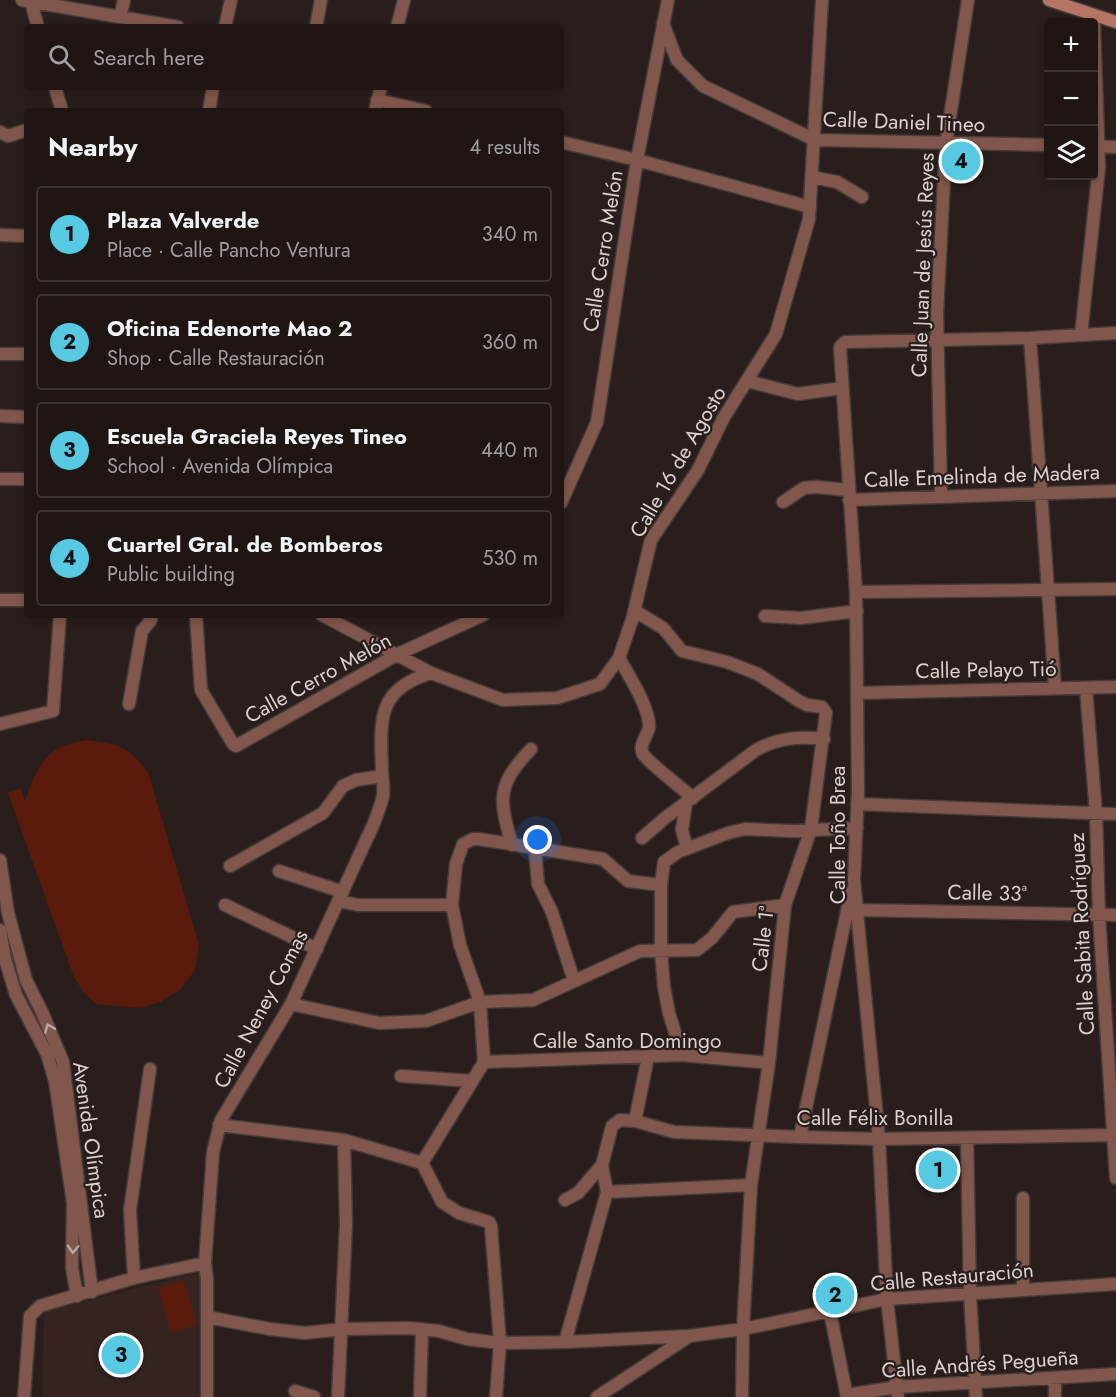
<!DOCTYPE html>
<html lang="en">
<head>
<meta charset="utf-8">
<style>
	:root { --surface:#1f1614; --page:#2c2322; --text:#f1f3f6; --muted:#a19fa0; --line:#3c3534; --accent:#57c9e2 }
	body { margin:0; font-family:Jost,sans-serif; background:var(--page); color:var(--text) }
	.controls { position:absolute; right:18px; top:18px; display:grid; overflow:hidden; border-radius:6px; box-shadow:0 3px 9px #0003 }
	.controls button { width:54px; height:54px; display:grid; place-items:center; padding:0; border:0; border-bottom:2px solid var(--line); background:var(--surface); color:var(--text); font:30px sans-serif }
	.you { position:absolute; left:538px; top:840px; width:21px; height:21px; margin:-15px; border:4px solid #fff; border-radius:50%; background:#1a73e8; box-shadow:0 0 0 9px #1a73e833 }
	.badge { display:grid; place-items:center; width:39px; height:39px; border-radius:50%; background:var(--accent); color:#111; font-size:20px; font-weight:700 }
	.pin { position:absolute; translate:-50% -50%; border:3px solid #fff; box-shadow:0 2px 6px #0006 }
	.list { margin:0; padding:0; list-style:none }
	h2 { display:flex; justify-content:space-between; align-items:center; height:78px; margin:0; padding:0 24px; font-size:26px }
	h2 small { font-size:20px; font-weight:400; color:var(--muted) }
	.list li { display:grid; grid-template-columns:39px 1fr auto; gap:18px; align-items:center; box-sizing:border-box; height:96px; margin:0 12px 12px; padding:0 12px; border:2px solid var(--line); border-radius:6px }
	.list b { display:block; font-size:22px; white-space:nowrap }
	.list p { margin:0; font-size:20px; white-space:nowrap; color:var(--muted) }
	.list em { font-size:20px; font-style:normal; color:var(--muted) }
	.icon { flex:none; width:33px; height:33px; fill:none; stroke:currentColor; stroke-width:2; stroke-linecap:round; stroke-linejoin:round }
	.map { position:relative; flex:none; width:1116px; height:1397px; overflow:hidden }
	.search { position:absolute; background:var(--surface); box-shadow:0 3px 9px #0003; left:24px; top:24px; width:540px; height:66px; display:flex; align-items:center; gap:15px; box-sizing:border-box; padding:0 21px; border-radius:6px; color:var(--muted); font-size:22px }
	.panel { position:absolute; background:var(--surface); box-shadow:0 3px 9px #0003; left:24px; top:108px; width:540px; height:510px; border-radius:6px }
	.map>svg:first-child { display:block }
</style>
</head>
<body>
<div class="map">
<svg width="1116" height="1397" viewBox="0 0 1116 1397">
	<rect width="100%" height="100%" fill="#291e1b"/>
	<path fill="#362420" d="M200,1272L199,1397H42L44,1312Z"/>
	<path fill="#5a1b0d" d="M88,740C122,745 125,745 148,772L199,945L195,970L180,990L160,1002L140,1008L96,1004L84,993L74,977L8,793L20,788L25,801C39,763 45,746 88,740Z
		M184,1280L197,1325L171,1332L158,1288Z"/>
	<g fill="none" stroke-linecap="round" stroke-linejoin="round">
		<defs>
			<path id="street" d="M22,0L178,27
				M31,2L38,27
				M120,17L124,0
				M663,23L677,60L703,86L815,140L1048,145
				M225,27L231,0
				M316,27L321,0
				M397,27L404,0
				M55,87L62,111
				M377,100L426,111
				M209,111L213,87
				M375,111L381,87
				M0,132L8,136L27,130
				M561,142L637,160L810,207
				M1094,146L1116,147
				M812,177L837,182L862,197
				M0,235L27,236
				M1081,335L1099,167L1094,23
				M1030,338L1055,688
				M0,354H27
				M747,381L798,394L842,388
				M0,416L27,417
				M0,479H27
				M941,497L937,313L946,143L968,0
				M849,500L1116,491
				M783,502L804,488L817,487L848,490
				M561,503L597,422L637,160L668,0
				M856,592L1116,589
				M0,600H27
				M635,611L663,628L682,651L727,662L758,674L799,701L807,705L822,707L826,713L811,829L785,905L769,1063L751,1185L743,1329L742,1397
				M196,615L201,690L233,744L236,746L398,654L483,615
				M322,615L431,673L503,700L557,698L600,684L619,658L632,620L651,540L698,470L724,417L776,334L809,219L822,0
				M765,616L801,618L857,611
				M619,658C628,674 650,708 649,727C648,736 638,744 643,754C650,764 682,788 693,798
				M1086,688L1096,814L1099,915L1116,1178
				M857,693L1116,687
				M129,704L142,631L151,620V615
				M0,724L53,711L60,615
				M686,803L682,830L687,848
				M857,804L1116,814
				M642,838L665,818L756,750C778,738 799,736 824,739
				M512,845C499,799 496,786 531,749
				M535,849L538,884L552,912L574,981
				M0,860L8,913L26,980L42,1012L63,1062L92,1292
				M230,866L323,813L343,786L356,780L382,776
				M279,871L343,892
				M339,901L358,905H452
				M225,905L317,949
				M857,910L1116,915
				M0,930L5,959L16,995L47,1054L55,1081L73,1203L72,1268L77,1296
				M291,1004L379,1023L426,1021L480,1002L533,1000L640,951L697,950L712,938L733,912L785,905
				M682,1055L669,1013L664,987L661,951V885L664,862L678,852L728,833L745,829L791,831L857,828
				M484,1062L682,1055L769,1063
				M401,1076L472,1081
				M635,1121L648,1057
				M219,1125L344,1140L422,1163L442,1202L459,1213L489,1222L491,1226L500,1343L496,1397
				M800,1137L851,892
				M967,1138L970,1294L976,1397
				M422,1163L484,1062L480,1002L460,945L452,905L456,864L463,844L473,839H479L603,859L628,881L661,885
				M607,1192L751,1185
				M565,1200L578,1193L602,1165
				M134,1278L130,1210L150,1069
				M1023,1290V1198
				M830,1312L847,1397
				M207,1317L270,1329L305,1333L342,1329L408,1328L439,1331L467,1339L500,1343L565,1342L689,1336L743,1329L887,1299L1116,1284
				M565,1342L607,1192L602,1165L612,1126L620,1120L635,1121L674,1132L800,1137L879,1139L1116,1135
				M295,1391L314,1397
				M847,1395L897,1387L1116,1374
				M24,1397L30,1316L40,1306L134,1278L205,1263
				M207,1397V1279L205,1263L213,1152L221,1120L291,1004L374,823C377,815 381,805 383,796C384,789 383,781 382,773C381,723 374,690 431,673
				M338,1397L346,1224L344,1140
				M420,1397L422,1329
				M597,1397L688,1337
				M898,1397L887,1299L879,1139L854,880L858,791L856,592L840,347L845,342L1030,338L1116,333
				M1055,1397V1378"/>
			<path id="secondary" d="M1049,0L1116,22"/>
		</defs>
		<use href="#street" stroke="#453b38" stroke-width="15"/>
		<use href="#secondary" stroke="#453b38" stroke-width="15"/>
		<use href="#street" stroke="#81574d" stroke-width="12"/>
		<use href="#secondary" stroke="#b77565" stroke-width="12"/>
	</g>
	<defs><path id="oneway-chevron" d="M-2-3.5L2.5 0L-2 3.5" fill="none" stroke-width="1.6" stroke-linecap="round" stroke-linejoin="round" transform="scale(1.5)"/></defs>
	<g stroke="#baa6a2">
		<use href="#oneway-chevron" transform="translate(49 1028) rotate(-112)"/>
		<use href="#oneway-chevron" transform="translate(73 1249) rotate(93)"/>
	</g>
	<g text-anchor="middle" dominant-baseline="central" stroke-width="4.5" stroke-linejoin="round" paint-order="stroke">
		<g font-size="21" fill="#d9d1cf" stroke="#291e1b">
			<text transform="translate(904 122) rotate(2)">Calle Daniel Tineo</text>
			<text transform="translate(603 251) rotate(-81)">Calle Cerro Melón</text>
			<text transform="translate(923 265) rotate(-88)">Calle Juan de Jesús Reyes</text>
			<text transform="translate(678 462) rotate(-60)">Calle 16 de Agosto</text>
			<text transform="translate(982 476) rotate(-2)">Calle Emelinda de Madera</text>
			<text transform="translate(986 670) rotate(-1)">Calle Pelayo Tió</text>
			<text transform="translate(318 678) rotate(-29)">Calle Cerro Melón</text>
			<text transform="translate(838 835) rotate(-90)">Calle Toño Brea</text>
			<text transform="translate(987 893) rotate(1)">Calle 33ª</text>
			<text transform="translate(1082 934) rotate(-93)">Calle Sabita Rodríguez</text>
			<text transform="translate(763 939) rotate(-83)">Calle 1ª</text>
			<text transform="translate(261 1009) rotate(-62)">Calle Neney Comas</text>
			<text x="627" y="1041">Calle Santo Domingo</text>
			<text x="875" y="1118">Calle Félix Bonilla</text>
			<text transform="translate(91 1140) rotate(82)">Avenida Olímpica</text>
			<text transform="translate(952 1277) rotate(-5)">Calle Restauración</text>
			<text transform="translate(980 1364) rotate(-4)">Calle Andrés Pegueña</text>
		</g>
	</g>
</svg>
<div class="controls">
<button>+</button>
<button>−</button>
<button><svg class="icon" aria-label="layers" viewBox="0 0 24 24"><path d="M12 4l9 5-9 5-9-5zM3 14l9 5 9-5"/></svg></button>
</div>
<div class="you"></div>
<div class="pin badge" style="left:938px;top:1170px">1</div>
<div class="pin badge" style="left:835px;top:1295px">2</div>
<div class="pin badge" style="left:121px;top:1355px">3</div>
<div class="pin badge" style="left:961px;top:161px">4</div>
<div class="search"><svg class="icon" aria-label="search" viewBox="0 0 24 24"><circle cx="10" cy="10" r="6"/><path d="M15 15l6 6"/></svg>Search here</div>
<section class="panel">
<h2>Nearby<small>4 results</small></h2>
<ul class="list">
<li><span class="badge">1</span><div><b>Plaza Valverde</b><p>Place · Calle Pancho Ventura</p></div><em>340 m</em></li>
<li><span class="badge">2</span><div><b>Oficina Edenorte Mao 2</b><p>Shop · Calle Restauración</p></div><em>360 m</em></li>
<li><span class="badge">3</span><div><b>Escuela Graciela Reyes Tineo</b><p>School · Avenida Olímpica</p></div><em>440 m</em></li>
<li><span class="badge">4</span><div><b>Cuartel Gral. de Bomberos</b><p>Public building</p></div><em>530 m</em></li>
</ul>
</section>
</div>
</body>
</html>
